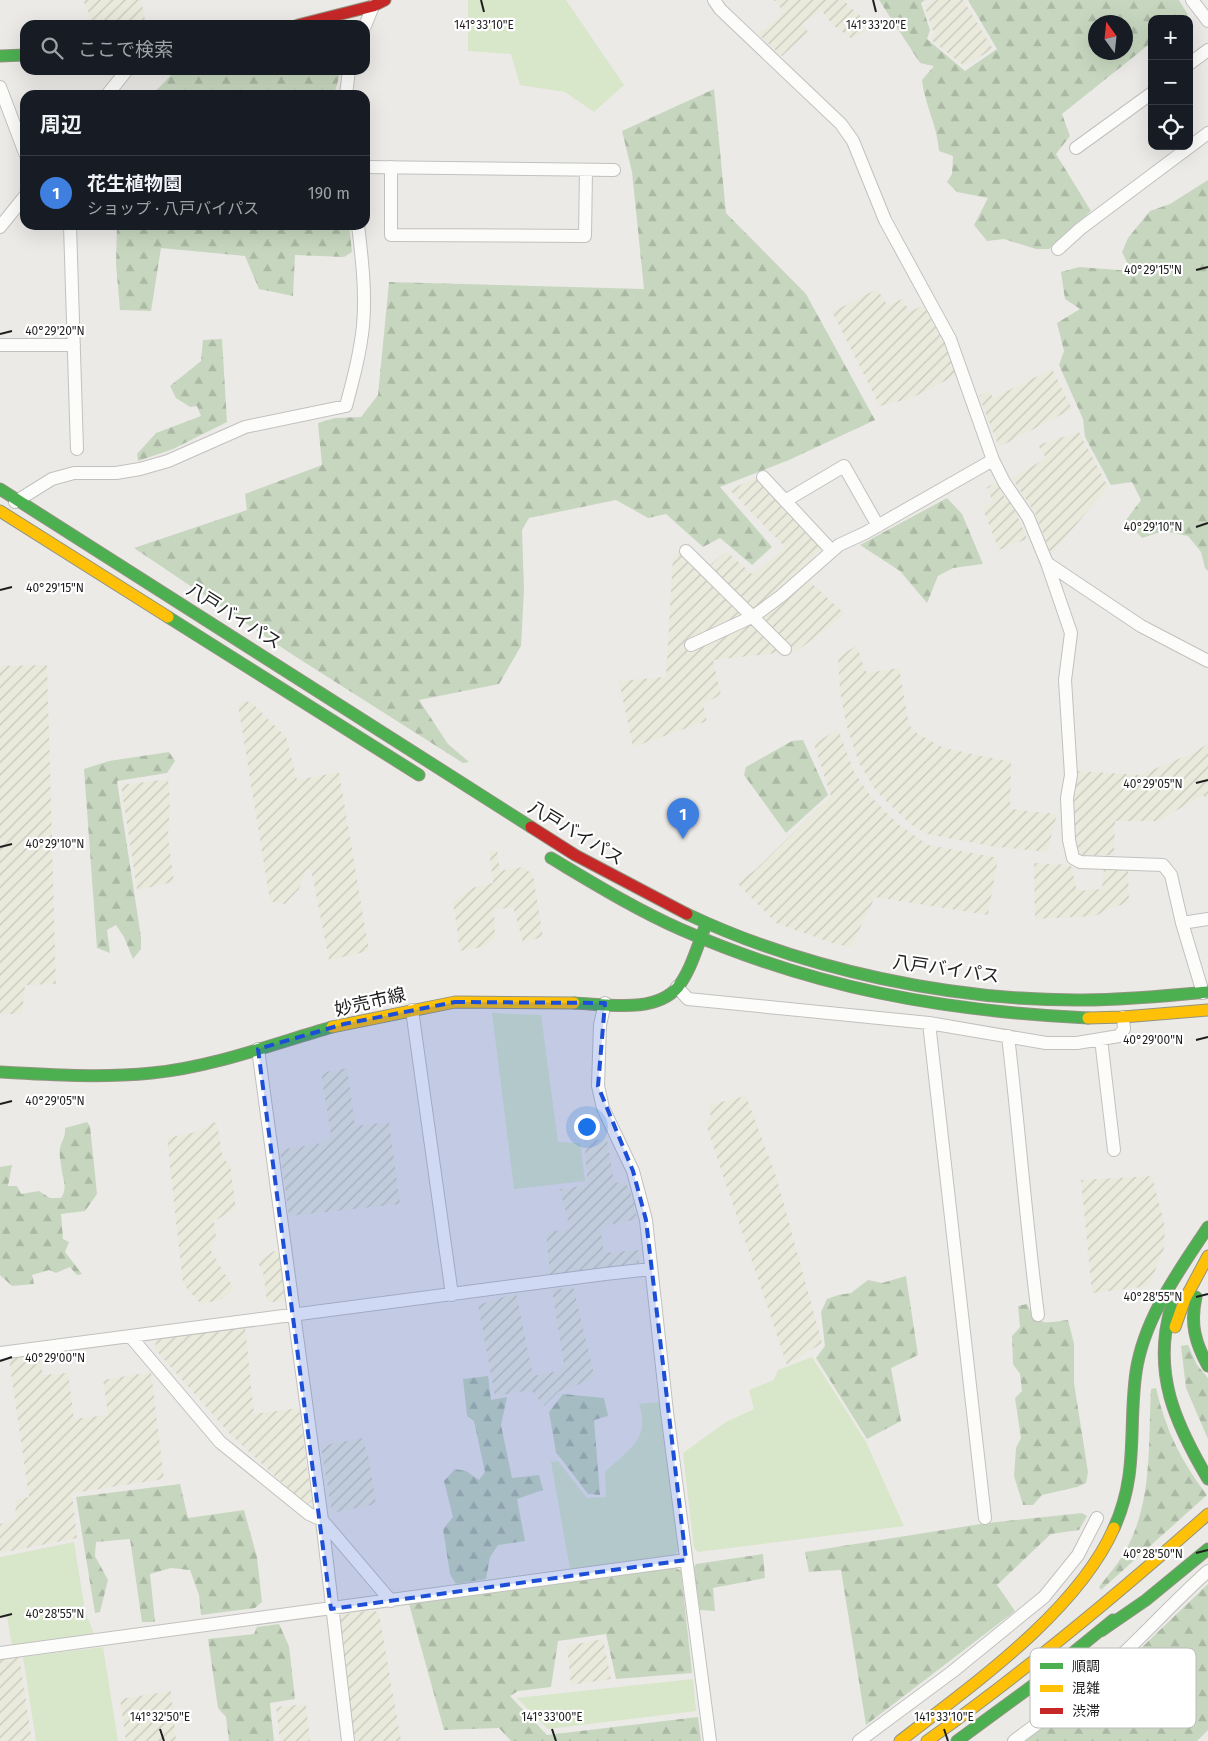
<!DOCTYPE html>
<html lang="ja">
<head>
<meta charset="utf-8">
<style>
	:root { --surface:#171b24; --page:#242831; --text:#f1f3f6; --muted:#9ea1a6; --line:#363941; --accent:#b2b3b4 }
	body { margin:0; font-family:"Fira Sans","Noto Sans JP",sans-serif; background:var(--page); color:var(--text) }
	.controls { position:absolute; right:15px; top:15px; display:grid; overflow:hidden; border-radius:10px; box-shadow:0 5px 20px #0002 }
	.controls button { width:45px; height:45px; display:grid; place-items:center; padding:0; border:0; border-bottom:1px solid var(--line); background:var(--surface); color:var(--text); font:25px sans-serif }
	.compass { position:absolute; left:1088px; top:15px; width:45px; height:45px; border-radius:50%; background:var(--surface); box-shadow:0 5px 20px #0002; rotate:345deg }
	.you { position:absolute; left:586px; top:1126px; width:18px; height:18px; margin:-12px; border:4px solid #fff; border-radius:50%; background:#1a73e8; box-shadow:0 0 0 8px #1a73e833 }
	.badge { display:grid; place-items:center; width:32px; height:32px; border-radius:50%; background:var(--accent); color:#fff; font-size:16px; font-weight:700 }
	.pin { position:absolute; translate:-50% -41px; filter:drop-shadow(0 1px 2px #0008) }
	.pin::after { content:''; position:absolute; top:26px; width:18px; height:15px; background:inherit; clip-path:polygon(0 0,100% 0,50% 100%) }
	.list { margin:0; padding:0; list-style:none }
	h2 { display:flex; justify-content:space-between; align-items:center; height:65px; margin:0; padding:0 20px; font-size:21px }
	h2 small { font-size:16px; font-weight:400; color:var(--muted) }
	.list li { display:grid; grid-template-columns:32px 1fr auto; gap:15px; align-items:center; box-sizing:border-box; height:75px; padding:0 20px; border-top:1px solid var(--line) }
	.list b { display:block; font-size:19px; white-space:nowrap }
	.list p { margin:0; font-size:16px; white-space:nowrap; color:var(--muted) }
	.list em { font-size:16px; font-style:normal; color:var(--muted) }
	.icon { flex:none; width:28px; height:28px; fill:none; stroke:currentColor; stroke-width:2; stroke-linecap:round; stroke-linejoin:round }
	.map { position:relative; flex:none; width:1208px; height:1741px; overflow:hidden }
	.search { position:absolute; background:var(--surface); box-shadow:0 5px 20px #0002; left:20px; top:20px; width:350px; height:55px; display:flex; align-items:center; gap:12px; box-sizing:border-box; padding:0 18px; border-radius:15px; color:var(--muted); font-size:19px }
	.panel { position:absolute; background:var(--surface); box-shadow:0 5px 20px #0002; left:20px; top:90px; width:350px; height:140px; border-radius:15px }
	.map>svg:first-child { display:block }
</style>
</head>
<body>
<div class="map">
<svg width="1208" height="1741" viewBox="0 0 1208 1741">
	<defs>
		<pattern id="farmland-furrows" width="10" height="10" patternUnits="userSpaceOnUse" patternTransform="scale(1.25)"><rect width="10" height="10" fill="#e9eadc"/><path d="M-1 1l2-2M0 10L10 0M9 11l2-2" fill="none" stroke="#c7c8bc"/></pattern>
		<pattern id="forest-firs" width="22" height="20" patternUnits="userSpaceOnUse" patternTransform="scale(1.25)"><rect width="22" height="20" fill="#c7d7bf"/><path d="M5 1l3.5 6h-7zM16 11l3.5 6h-7z" fill="#aab8a4"/></pattern>
	</defs>
	<rect width="100%" height="100%" fill="#eceae7"/>
	<path fill="url(#farmland-furrows)" d="M83,0H141L146,25H94Z
		M774,0H843L872,27L852,39L833,25L821,10L802,24L808,32L782,56L758,34L784,12Z
		M934,0H963L993,49L964,66L930,39L934,34L924,5Z
		M877,289L888,306L902,299L910,312L923,305L945,343L956,375L912,398L880,406L832,312Z
		M1052,369L1072,409L999,447L979,396L989,390L993,398Z
		M1079,432L1108,487L1051,554L1035,513L1012,478L1046,458L1038,445Z
		M756,477L821,549L798,571L845,614L797,651L713,660L721,695L703,704L707,721L633,747L619,681L666,677L673,556L679,552L701,573L726,551L752,574L786,548L730,490Z
		M997,482L1004,496L1013,506L1027,539L999,550L982,507L993,502L987,487Z
		M857,645L863,665L867,673L899,668L909,725L918,734L944,748L1011,762L1010,809L1057,814L1047,852L990,846L927,834L909,823L876,791L859,763L846,724L840,692L838,658Z
		M47,665L56,984L25,985L22,1014H0V666Z
		M243,701L251,702L286,737L297,780L339,772L369,951L329,960L311,869H307L299,889L285,904L270,901L238,705Z
		M838,729L854,772L872,798L898,824L928,845L998,858L988,915L875,897L851,947L835,944L776,923L737,883L755,870L831,796L814,744Z
		M1208,744V802L1203,795L1158,821H1115L1114,855L1083,856L1076,851L1072,805L1078,771L1140,775L1193,753Z
		M168,779L170,800L168,837L174,882L137,890L121,785Z
		M489,850H497L500,871L523,867L533,875L543,937L523,942L513,907L494,910L495,938L483,947L460,951L453,901L472,888L493,883Z
		M1034,863L1071,865L1077,891L1102,889L1104,868L1128,869L1129,903L1113,907L1095,916L1035,919Z
		M347,1068L355,1126L389,1122L400,1204L289,1216L280,1150L323,1143L331,1135L321,1073Z
		M746,1096L777,1179L822,1343L787,1365L705,1122L711,1118L709,1105Z
		M211,1122L217,1123L223,1159L230,1164L236,1209L214,1221L216,1238L210,1249L234,1289L224,1299L201,1304L183,1284L167,1138L201,1131Z
		M607,1139L614,1182L626,1184L634,1200L637,1219L600,1227L604,1253L639,1250V1263L550,1275L546,1232L570,1229L560,1189L588,1185L584,1141Z
		M1152,1176L1165,1227L1164,1248L1149,1286L1092,1293L1081,1180Z
		M274,1251L282,1256L286,1301L267,1302L263,1271L257,1262Z
		M573,1287L595,1378L558,1392L544,1406L531,1390L495,1396L478,1305L516,1293L533,1376L558,1371L564,1365L552,1290Z
		M245,1327L254,1414L299,1408L312,1501L306,1505L229,1433L155,1349L156,1340Z
		M39,1354L43,1375L68,1373L74,1419L108,1415L103,1380L151,1372L164,1479L72,1493L77,1538L0,1553V1524L15,1520L16,1500L29,1497L9,1359Z
		M362,1438L368,1455L376,1504L332,1513L321,1446Z
		M373,1610L379,1613L401,1741H352L338,1615Z
		M603,1639L611,1679L571,1685L567,1646Z
		M19,1656L32,1741H0V1659Z
		M171,1691L176,1741H126L120,1699Z
		M306,1704L310,1741H280L276,1707Z"/>
	<path fill="#d8e6c9" d="M468,0H566L624,85L594,112L565,92L520,85L511,54L468,51Z
		M492,1013L541,1015L558,1142L580,1143L585,1181L514,1189Z
		M812,1357L866,1442L904,1526L698,1552L694,1548L683,1453L726,1422L754,1409L749,1390L774,1380L778,1370Z
		M659,1402L679,1549L674,1556L570,1569L551,1462L558,1461L587,1498L606,1497L605,1472C628,1450 651,1439 639,1404Z
		M74,1542L85,1611L94,1634L12,1645L7,1617L0,1616V1557Z
		M103,1647L118,1741H36L23,1657Z
		M693,1679L696,1711L548,1729L517,1698Z"/>
	<path fill="url(#forest-firs)" fill-rule="evenodd" d="M879,0H925L921,3L930,30L927,39L965,71L997,49L968,0H1179L1188,15L1183,19H1152V42L1062,114L1070,136L1056,154L1091,211L1049,249H1036L1004,239L987,241L974,225L988,198L957,192L947,182L952,174L953,156L939,151C937,124 925,106 922,80L934,66L920,63ZM1096,22H1126V52H1096Z
		M176,70H341L334,95H152Z
		M714,89L726,213L806,294L875,420L789,460L720,487L772,547L752,565L720,538L703,547L666,514L648,518L616,500L529,518L522,530L524,590L521,646L499,684L419,700L448,744L469,762L463,763L293,655L134,548L247,510L245,494L322,465L318,423L335,418L361,417L378,395L389,282L644,289L632,172L622,131Z
		M1208,180V571L1205,568L1201,552L1188,536L1163,531L1142,538L1126,520L1141,500L1132,482L1111,485L1085,437L1083,419L1059,365L1064,351L1057,323L1080,309L1065,299L1061,272L1079,267L1131,271L1122,252L1128,238L1150,211L1170,204Z
		M117,225H349L352,252L344,257L295,255L293,296L259,289L245,256L161,248L151,311L120,310L116,264Z
		M222,339L227,422L173,449L138,461L137,454L156,433L201,416L197,406L190,407L176,398L170,386L201,361L203,340Z
		M947,498L962,514L983,564L953,568L938,576L927,603L900,571L860,545Z
		M803,740L828,795L786,833L744,775L746,767L792,741Z
		M169,752L175,761L167,773L117,781L141,937V949L133,959L124,937L116,925L107,930L110,953L97,948L84,769L109,761Z
		M87,1122L90,1126L97,1194L85,1211L61,1214L63,1239L69,1242L65,1252L82,1274L77,1275L70,1267L56,1273L49,1270L32,1275L34,1284L12,1286L0,1275V1167L12,1165L8,1186H17L21,1194L39,1191L50,1198H61C69,1186 61,1176 61,1164C60,1159 59,1152 60,1148C62,1140 66,1136 65,1128Z
		M906,1276L918,1355L891,1368L901,1421L867,1439L816,1358L825,1346L821,1312L827,1299L838,1295L851,1293L868,1280L882,1283Z
		M1027,1304C1037,1327 1046,1323 1068,1320L1074,1344V1383L1088,1472L1086,1483L1077,1487L1042,1495L1033,1505H1023L1014,1476L1016,1448L1021,1438L1015,1398L1022,1391L1020,1374L1013,1364L1012,1336L1020,1327L1018,1306Z
		M1188,1345L1197,1365L1208,1378V1439L1186,1388L1181,1346Z
		M488,1376L491,1400L507,1397L501,1425L512,1478L539,1475L543,1490L517,1499L525,1541L498,1545L490,1557L486,1579L456,1584L450,1574L443,1529L453,1517L444,1481L455,1469L466,1471L479,1480L485,1472L474,1421L467,1416L463,1379Z
		M1156,1388C1165,1429 1182,1463 1207,1495L1101,1590L1099,1587C1108,1575 1119,1563 1126,1550C1153,1500 1148,1444 1151,1389Z
		M563,1394L604,1398L608,1416L594,1420L600,1495L588,1494L556,1452L549,1412Z
		M180,1484L188,1518L244,1510L257,1557L262,1602L255,1608L201,1615L199,1595L190,1570L171,1568L150,1574L155,1622H142L130,1539L96,1542L95,1556L108,1580L100,1612L95,1613L76,1497Z
		M1082,1513L1087,1516L1079,1530L1051,1534L997,1585L1015,1611L866,1725L841,1570L809,1572L805,1552L987,1523Z
		M763,1554L765,1578L713,1588L715,1611L700,1610L693,1569L696,1564Z
		M674,1567L681,1571L692,1673L616,1679L606,1634L558,1641L551,1687L518,1691L510,1696L547,1735L698,1717L701,1741H511L499,1728L444,1730L409,1604Z
		M1208,1584V1730L1197,1741H1018L1114,1674Z
		M279,1624L289,1646L295,1699L270,1703L274,1741H229L226,1717L218,1708L208,1639L254,1634L257,1627Z"/>
	<g fill="none" stroke-linecap="round" stroke-linejoin="round">
		<defs>
			<path id="street" d="M714,0L720,9L841,124L853,141L885,220L950,339L993,460L1004,482L1028,517L1047,563L1141,626L1208,661
				M1192,0L1208,21
				M365,26L373,6
				M1189,64L1208,50
				M0,87L25,153
				M107,95L127,70
				M346,95L349,70
				M1076,148L1152,93
				M365,167L614,170
				M391,167V235L585,236L586,170
				M70,225L77,449
				M0,227L25,196
				M1058,249L1080,229L1208,133
				M0,345H74
				M763,477L832,551
				M785,501L844,466L878,526
				M15,502L52,479L74,473H116L140,469L168,461L245,427L346,406C353,380 360,354 363,326C366,292 362,259 358,225
				M686,551L785,649
				M1047,563L1071,633L1065,680L1071,775L1067,798L1069,840L1073,858L1080,862L1163,865L1171,875L1182,923L1203,993
				M691,645L754,616L781,596L839,545L865,533L993,460
				M1182,923L1208,919
				M677,987L688,999L929,1023L1046,1043H1077L1119,1036L1124,1029L1123,1017
				M605,1003L600,1025L598,1086L603,1108L633,1171L646,1220L667,1412L710,1741
				M412,1010L452,1295
				M929,1023L985,1518
				M1008,1036C1019,1129 1026,1222 1038,1315
				M1101,1039L1114,1150
				M258,1049L322,1520L348,1741
				M130,1336L220,1442L309,1514L322,1520L391,1601
				M0,1353L605,1274L651,1269
				M0,1653L686,1560
				M859,1741L952,1672L1044,1597L1078,1555L1097,1518
				M1014,1741C1053,1712 1093,1683 1128,1649C1155,1623 1180,1596 1208,1571"/>
			<path id="fast" d="M0,56L25,55
				M0,489L531,827
				M168,617L419,775
				M551,858C593,883 635,909 680,929C814,988 942,1011 1088,1018
				M687,914C805,970 953,1001 1083,1000C1125,1000 1166,996 1208,992
				M574,1003C606,1004 655,1014 678,987C691,970 697,947 705,927
				M0,1072C51,1075 101,1078 152,1073C213,1067 273,1044 332,1027
				M1196,1297C1190,1323 1195,1343 1208,1366
				M1171,1307C1152,1373 1175,1423 1208,1479
				M1114,1528C1139,1473 1128,1428 1136,1372C1144,1318 1179,1271 1208,1227
				M1101,1631L1146,1600L1208,1549
				M957,1741L1032,1686L1113,1620"/>
			<path id="slow" d="M0,511L168,617
				M1088,1018L1123,1017L1208,1010
				M332,1027L455,1002L574,1003
				M1175,1327L1185,1299L1208,1256
				M900,1741C971,1686 1077,1612 1114,1528
				M927,1741C1026,1671 1118,1594 1208,1514"/>
			<path id="jam" d="M298,25L373,6L385,0
				M531,827L575,855L687,914"/>
		</defs>
		<use href="#street" stroke="#c2c1bf" stroke-width="14"/>
		<use href="#fast" stroke="#929381" stroke-width="13"/>
		<use href="#slow" stroke="#929381" stroke-width="13"/>
		<use href="#jam" stroke="#929381" stroke-width="13"/>
		<use href="#street" stroke="#fcfcfb" stroke-width="12"/>
		<use href="#fast" stroke="#4caf50" stroke-width="11"/>
		<use href="#slow" stroke="#ffc107" stroke-width="11"/>
		<use href="#jam" stroke="#c62828" stroke-width="11"/>
	</g>
	<path fill="#1d4ed8" fill-opacity="0.2" stroke="#1d4ed8" stroke-width="4" stroke-dasharray="10 6" stroke-linejoin="round" d="M455,1002L605,1003L598,1086L633,1171L646,1220L686,1560L331,1609L258,1049L344,1024Z"/>
	<path fill="none" stroke="#1e1e1e" stroke-width="2" d="M481,0L484,12M873,0L876,12M1196,270L1208,267M0,334L12,331M1196,527L1208,523M0,590L12,587M1196,783L1208,780M0,847L12,844M1196,1040L1208,1037M0,1104L12,1101M1196,1297L1208,1294M0,1361L12,1357M1196,1553L1208,1550M0,1617L12,1614M160,1729L164,1741M552,1729L556,1741M944,1729L948,1741"/>
	<g text-anchor="middle" dominant-baseline="central" stroke-width="4.5" stroke-linejoin="round" paint-order="stroke">
		<g font-size="18" fill="#1e1e1e" stroke="#fff">
			<text transform="translate(234 616) rotate(32)">八戸バイパス</text>
			<text transform="translate(576 833) rotate(31)">八戸バイパス</text>
			<text transform="translate(946 969) rotate(8)">八戸バイパス</text>
			<text transform="translate(370 1002) rotate(-13)">妙売市線</text>
		</g>
	</g>
	<rect x="1030" y="1648" width="166" height="80" rx="8" fill="#fff" stroke="#bcbcbc" stroke-width="1"/>
	<rect x="1040" y="1663" width="23" height="6" fill="#4caf50"/>
	<rect x="1040" y="1685" width="23" height="7" fill="#ffc107"/>
	<rect x="1040" y="1708" width="23" height="6" fill="#c62828"/>
	<g font-size="14" fill="#1e1e1e">
		<text x="1072" y="1671">順調</text>
		<text x="1072" y="1693">混雑</text>
		<text x="1072" y="1716">渋滞</text>
	</g>
	<g font-size="12" text-anchor="middle" fill="#1e1e1e" stroke="#fff" stroke-width="4.5" stroke-linejoin="round" paint-order="stroke">
		<text x="484" y="29">141°33'10"E</text>
		<text x="876" y="29">141°33'20"E</text>
		<text x="1153" y="274">40°29'15"N</text>
		<text x="55" y="335">40°29'20"N</text>
		<text x="1153" y="531">40°29'10"N</text>
		<text x="55" y="592">40°29'15"N</text>
		<text x="1153" y="788">40°29'05"N</text>
		<text x="55" y="848">40°29'10"N</text>
		<text x="1153" y="1044">40°29'00"N</text>
		<text x="55" y="1105">40°29'05"N</text>
		<text x="1153" y="1301">40°28'55"N</text>
		<text x="55" y="1362">40°29'00"N</text>
		<text x="1153" y="1558">40°28'50"N</text>
		<text x="55" y="1618">40°28'55"N</text>
		<text x="160" y="1721">141°32'50"E</text>
		<text x="552" y="1721">141°33'00"E</text>
		<text x="944" y="1721">141°33'10"E</text>
	</g>
</svg>
<div class="controls">
<button>+</button>
<button>−</button>
<button><svg class="icon" aria-label="locate" viewBox="0 0 24 24"><circle cx="12" cy="12" r="6"/><path d="M12 2v4M12 18v4M2 12h4M18 12h4"/></svg></button>
</div>
<svg class="compass" viewBox="-18 -18 36 36"><path d="M0-13l5 13h-10z" fill="#e53935"/><path d="M0 13l5-13h-10z" fill="#9ea1a6"/></svg>
<div class="you"></div>
<div class="pin badge" style="left:683px;top:839px;background:#3f7fe0">1</div>
<div class="search"><svg class="icon" aria-label="search" viewBox="0 0 24 24"><circle cx="10" cy="10" r="6"/><path d="M15 15l6 6"/></svg>ここで検索</div>
<section class="panel">
<h2>周辺<small></small></h2>
<ul class="list">
<li><span class="badge" style="background:#3f7fe0">1</span><div><b>花生植物園</b><p>ショップ · 八戸バイパス</p></div><em>190 m</em></li>
</ul>
</section>
</div>
</body>
</html>
